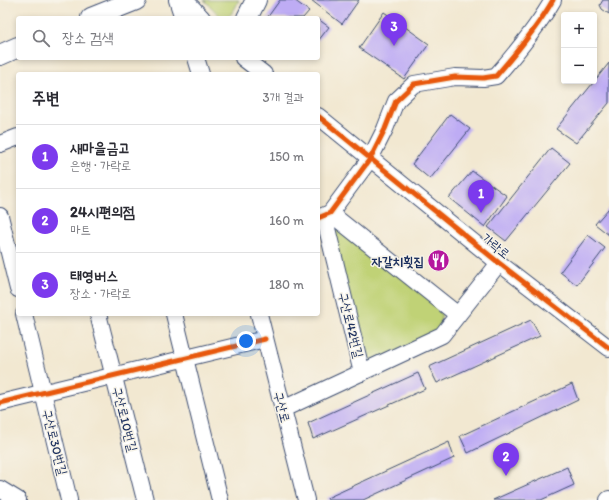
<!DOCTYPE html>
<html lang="ko">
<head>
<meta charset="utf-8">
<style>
	:root { --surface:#fff; --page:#f2f2f3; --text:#2b2b33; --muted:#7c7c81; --line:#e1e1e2; --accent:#7c3aed }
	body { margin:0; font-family:Itim,"Poor Story",sans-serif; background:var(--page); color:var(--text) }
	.controls { position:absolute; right:12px; top:12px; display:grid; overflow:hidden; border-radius:4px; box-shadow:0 2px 6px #0003 }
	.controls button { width:36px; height:36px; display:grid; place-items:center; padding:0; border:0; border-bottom:1px solid var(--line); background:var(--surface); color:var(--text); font:20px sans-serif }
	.you { position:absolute; left:246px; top:341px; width:14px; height:14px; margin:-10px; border:3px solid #fff; border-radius:50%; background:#1a73e8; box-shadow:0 0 0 6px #1a73e833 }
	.badge { display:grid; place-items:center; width:26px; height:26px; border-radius:50%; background:var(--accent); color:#fff; font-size:13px; font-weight:700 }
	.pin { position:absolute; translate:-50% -33px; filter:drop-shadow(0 1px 2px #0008) }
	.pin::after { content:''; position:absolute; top:21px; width:14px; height:12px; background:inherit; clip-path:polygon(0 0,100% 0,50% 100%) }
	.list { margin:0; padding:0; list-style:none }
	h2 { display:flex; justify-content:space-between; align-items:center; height:52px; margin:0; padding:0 16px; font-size:17px }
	h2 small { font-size:13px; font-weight:400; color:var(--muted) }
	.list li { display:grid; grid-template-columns:26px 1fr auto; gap:12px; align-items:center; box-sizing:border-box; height:64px; padding:0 16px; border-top:1px solid var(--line) }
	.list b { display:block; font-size:15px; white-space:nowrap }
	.list p { margin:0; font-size:13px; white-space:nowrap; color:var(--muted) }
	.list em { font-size:13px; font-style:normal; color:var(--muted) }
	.icon { flex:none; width:22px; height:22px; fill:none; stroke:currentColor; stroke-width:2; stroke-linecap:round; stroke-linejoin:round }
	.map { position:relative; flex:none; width:609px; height:500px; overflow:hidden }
	.search { position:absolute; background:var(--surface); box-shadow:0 2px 6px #0003; left:16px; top:16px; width:304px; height:44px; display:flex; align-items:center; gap:10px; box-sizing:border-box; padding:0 14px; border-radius:4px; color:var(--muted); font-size:15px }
	.panel { position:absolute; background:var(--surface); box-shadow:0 2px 6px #0003; left:16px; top:72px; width:304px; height:244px; border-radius:4px }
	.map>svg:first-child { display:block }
</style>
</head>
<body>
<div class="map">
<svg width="609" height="500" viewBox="0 0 609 500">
	<rect width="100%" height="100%" fill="#f7f3e8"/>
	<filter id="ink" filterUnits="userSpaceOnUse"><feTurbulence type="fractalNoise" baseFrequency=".025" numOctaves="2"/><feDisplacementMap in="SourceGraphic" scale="8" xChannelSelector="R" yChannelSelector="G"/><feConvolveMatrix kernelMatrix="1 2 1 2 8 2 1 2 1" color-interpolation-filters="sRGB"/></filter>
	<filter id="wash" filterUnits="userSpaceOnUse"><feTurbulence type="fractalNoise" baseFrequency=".012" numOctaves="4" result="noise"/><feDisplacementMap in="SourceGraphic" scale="16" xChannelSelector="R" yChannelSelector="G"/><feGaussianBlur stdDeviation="0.9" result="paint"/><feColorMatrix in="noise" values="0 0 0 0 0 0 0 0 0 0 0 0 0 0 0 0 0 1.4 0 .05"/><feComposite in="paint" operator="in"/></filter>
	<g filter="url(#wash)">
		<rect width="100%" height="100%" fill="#f2e8d1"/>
		<path fill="#c0d276" stroke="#6e806a" d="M204,0H239C235,8 232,18 222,18Z
			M343,228L443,309L438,333L366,366L329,231Z"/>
		<g id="blocks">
			<path fill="#beacf4" d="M280,0H294L309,11L303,18H267Z
				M311,0H359L342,24Z
				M603,0H609V14L602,9L600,5Z
				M384,12L429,44L404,79L359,48Z
				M318,19L329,27L318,41Z
				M609,63V103L576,143L556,129Z
				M450,114L470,129L430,179L412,164Z
				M551,148L570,163L506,241L488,227Z
				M472,171L507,196L485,227L449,198Z
				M609,208V235L595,224Z
				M588,235L605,248L577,285L560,272Z
				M531,320L540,336L437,383L429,367Z
				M418,373L425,389L313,439L308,423Z
				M572,384L578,400L468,453L460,436Z
				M449,442L454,458L363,500H328L327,498Z
				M567,467L574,485L541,500H493Z"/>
		</g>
	</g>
	<g filter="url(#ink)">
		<use href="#blocks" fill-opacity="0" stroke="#3b4b6f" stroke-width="1"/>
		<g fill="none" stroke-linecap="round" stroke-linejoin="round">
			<defs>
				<path id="minor" d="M177,0L183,18
					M185,0L202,18
					M196,58L201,74
					M243,58L264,74
					M318,116L499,263L609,348
					M0,144L18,137
					M330,213L458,315
					M0,216L18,289
					M324,216L362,373
					M318,218L330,213L370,159L385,129L396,101L414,84L455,77L483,78L496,76C517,52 537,28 553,0
					M24,314L69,500
					M98,314L145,500
					M174,314L220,500
					M259,314L306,500
					M0,403L265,339
					M283,409L442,335L499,263
					M0,489L18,500
					M608,500L609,499"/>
				<path id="major" d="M91,18L136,0
					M247,18L256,0
					M0,55L18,47"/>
			</defs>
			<use href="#minor" stroke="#3b4b6f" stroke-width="18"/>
			<use href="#major" stroke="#3b4b6f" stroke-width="22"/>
			<use href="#minor" stroke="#fff" stroke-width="16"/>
			<use href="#major" stroke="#fff" stroke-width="20"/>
			<defs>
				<path id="cycleway" d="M318,116L499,263L609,348
					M318,218L330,213L370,159L385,129L396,101L414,84L455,77L483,78L496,76C517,52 537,28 553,0
					M0,403L265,339"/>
			</defs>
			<use href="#cycleway" stroke="#f7f3e8" stroke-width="8"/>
			<use href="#cycleway" stroke="#e8590c" stroke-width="5"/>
		</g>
	</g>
	<defs>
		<symbol id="restaurant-disc" viewBox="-11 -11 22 22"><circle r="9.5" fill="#b5179e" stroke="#f7f3e8"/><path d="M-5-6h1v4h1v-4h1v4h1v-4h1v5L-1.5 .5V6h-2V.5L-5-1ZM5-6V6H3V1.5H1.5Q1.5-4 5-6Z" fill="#fff"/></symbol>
	</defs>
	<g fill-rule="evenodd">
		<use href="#restaurant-disc" x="426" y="248" width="25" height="25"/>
	</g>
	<g text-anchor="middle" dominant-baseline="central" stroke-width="3" stroke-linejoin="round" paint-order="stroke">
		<g font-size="13" fill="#1b2f5e" stroke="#f7f3e8">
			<text transform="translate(496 246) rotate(39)">가락로</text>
			<text transform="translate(351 325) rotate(76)">구산로42번길</text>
			<text transform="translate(282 407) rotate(76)">구산로</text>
			<text transform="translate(125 419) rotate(76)">구산로10번길</text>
			<text transform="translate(55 442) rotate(76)">구산로30번길</text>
		</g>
		<g font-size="13" font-weight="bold" fill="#1b2f5e" stroke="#f7f3e8" text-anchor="end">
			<text x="424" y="261">자갈치횟집</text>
		</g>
	</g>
</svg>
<div class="controls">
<button>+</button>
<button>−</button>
</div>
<div class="you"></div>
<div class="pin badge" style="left:481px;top:213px">1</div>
<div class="pin badge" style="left:506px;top:476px">2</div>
<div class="pin badge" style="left:394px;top:46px">3</div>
<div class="search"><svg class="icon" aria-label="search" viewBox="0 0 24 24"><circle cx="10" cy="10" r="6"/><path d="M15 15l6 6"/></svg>장소 검색</div>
<section class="panel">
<h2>주변<small>3개 결과</small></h2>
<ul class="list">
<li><span class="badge">1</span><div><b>새마을금고</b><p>은행 · 가락로</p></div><em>150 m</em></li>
<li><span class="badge">2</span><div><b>24시편의점</b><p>마트</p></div><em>160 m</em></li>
<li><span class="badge">3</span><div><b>태영버스</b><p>장소 · 가락로</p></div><em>180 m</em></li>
</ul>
</section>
</div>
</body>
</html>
